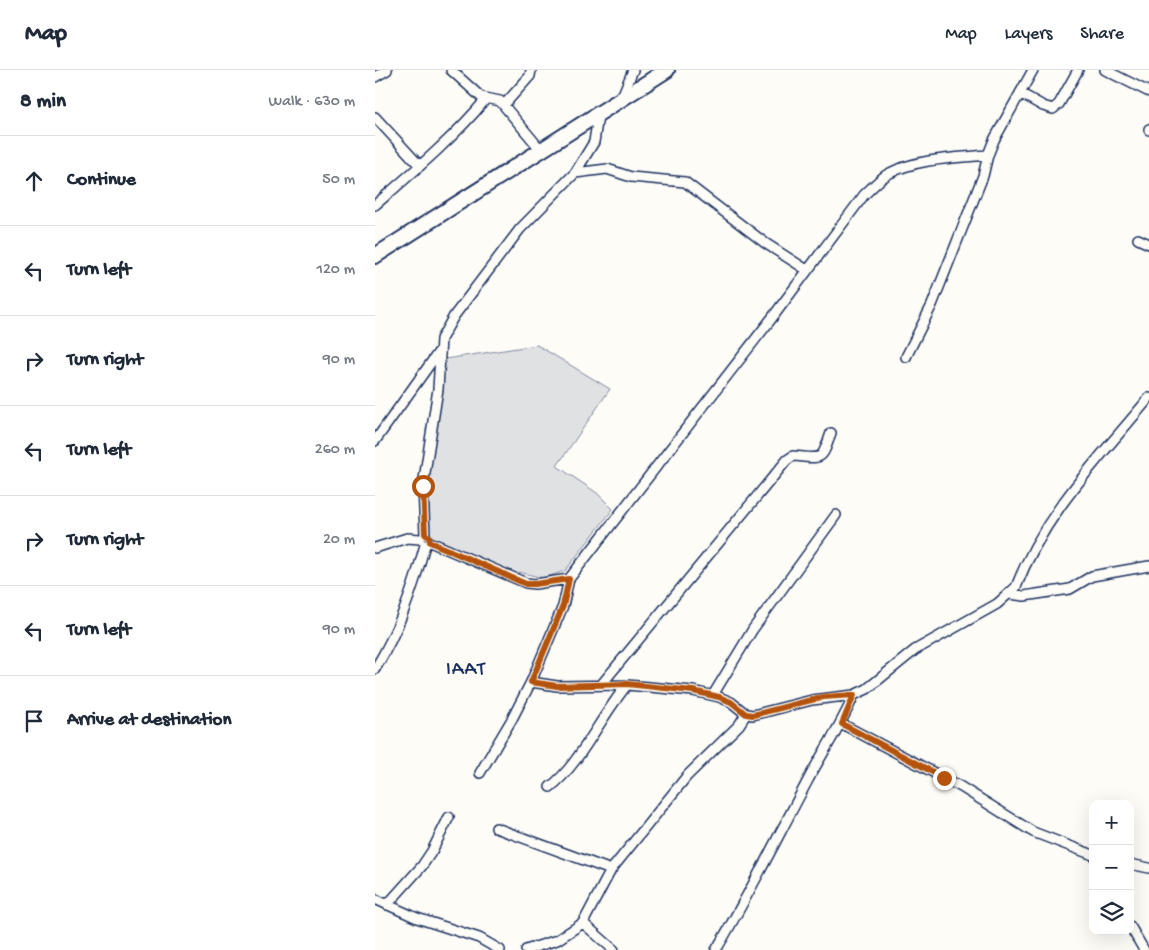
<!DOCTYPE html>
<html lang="en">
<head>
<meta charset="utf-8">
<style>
	:root { --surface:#fff; --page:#f2f2f3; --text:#1f2937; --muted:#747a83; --line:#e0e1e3 }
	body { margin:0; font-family:"Gochi Hand",sans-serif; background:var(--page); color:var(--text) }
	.controls { position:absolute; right:15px; bottom:15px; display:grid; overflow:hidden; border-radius:10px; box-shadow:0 5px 20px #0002 }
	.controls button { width:45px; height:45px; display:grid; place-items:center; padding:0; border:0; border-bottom:1px solid var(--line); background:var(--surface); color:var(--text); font:25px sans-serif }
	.stop { position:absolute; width:15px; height:15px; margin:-11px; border:4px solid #b45309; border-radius:50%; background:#fff }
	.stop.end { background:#b45309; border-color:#fff; box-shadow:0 1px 5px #0008 }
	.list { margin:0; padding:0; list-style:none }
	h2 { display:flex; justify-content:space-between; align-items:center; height:65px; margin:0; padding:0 20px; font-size:21px }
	h2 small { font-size:16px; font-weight:400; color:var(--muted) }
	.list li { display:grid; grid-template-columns:32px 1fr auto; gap:15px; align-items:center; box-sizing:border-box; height:90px; padding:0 20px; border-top:1px solid var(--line) }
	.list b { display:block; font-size:19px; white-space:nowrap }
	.list em { font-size:16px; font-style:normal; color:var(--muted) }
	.icon { flex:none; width:28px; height:28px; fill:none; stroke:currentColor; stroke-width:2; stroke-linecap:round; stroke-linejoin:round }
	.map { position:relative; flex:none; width:774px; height:880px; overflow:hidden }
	header { display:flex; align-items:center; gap:30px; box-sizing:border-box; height:70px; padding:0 25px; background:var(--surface); border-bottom:1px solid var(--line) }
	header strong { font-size:24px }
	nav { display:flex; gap:28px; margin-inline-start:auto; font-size:18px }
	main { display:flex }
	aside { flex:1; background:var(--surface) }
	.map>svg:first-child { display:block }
</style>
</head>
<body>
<header>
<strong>Map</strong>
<nav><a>Map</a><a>Layers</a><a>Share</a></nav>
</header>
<main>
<aside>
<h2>8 min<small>Walk · 630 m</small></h2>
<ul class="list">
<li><svg class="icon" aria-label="ahead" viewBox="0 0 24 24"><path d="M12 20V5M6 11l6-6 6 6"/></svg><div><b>Continue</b></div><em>50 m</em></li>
<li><svg class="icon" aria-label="left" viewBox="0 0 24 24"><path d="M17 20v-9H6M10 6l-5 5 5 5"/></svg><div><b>Turn left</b></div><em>120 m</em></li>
<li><svg class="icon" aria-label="right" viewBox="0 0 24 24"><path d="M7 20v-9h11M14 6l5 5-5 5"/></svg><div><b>Turn right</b></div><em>90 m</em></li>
<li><svg class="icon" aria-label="left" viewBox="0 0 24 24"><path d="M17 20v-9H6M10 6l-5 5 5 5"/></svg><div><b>Turn left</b></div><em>260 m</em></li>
<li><svg class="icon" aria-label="right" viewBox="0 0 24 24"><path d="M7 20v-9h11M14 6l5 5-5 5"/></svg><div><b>Turn right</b></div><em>20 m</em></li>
<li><svg class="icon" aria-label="left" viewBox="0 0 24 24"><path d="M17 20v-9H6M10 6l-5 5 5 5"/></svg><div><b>Turn left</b></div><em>90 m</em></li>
<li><svg class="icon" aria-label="arrive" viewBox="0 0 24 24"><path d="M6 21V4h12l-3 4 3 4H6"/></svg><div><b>Arrive at destination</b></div></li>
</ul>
</aside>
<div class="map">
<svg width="774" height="880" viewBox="0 0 774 880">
	<rect width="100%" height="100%" fill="#fdfcf7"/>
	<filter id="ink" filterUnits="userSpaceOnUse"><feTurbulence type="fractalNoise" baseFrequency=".02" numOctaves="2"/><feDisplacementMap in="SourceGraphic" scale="10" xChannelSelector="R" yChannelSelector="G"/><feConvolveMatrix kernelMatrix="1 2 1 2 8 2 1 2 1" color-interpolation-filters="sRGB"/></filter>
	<g filter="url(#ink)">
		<path fill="#e0e1e3" stroke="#7e88a0" d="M162,275L235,319L182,396L222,423L238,439L190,501L168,508L144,502L143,509L56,467L49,436L70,289Z"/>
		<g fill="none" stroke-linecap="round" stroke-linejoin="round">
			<defs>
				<path id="minor" d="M76,0L106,27L125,31L166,80
					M730,0L774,22
					M0,7L12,0
					M645,23L668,36L678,39L684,34L703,0
					M246,29L258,0
					M129,35L155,6L156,0
					M0,47L45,96
					M774,60V59
					M200,103L232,99L256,107L310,112L390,173L432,200
					M0,135C37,103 80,67 111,29
					M763,169L774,174
					M531,287L557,235L608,106L613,85
					M0,371L65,280
					M50,465L48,416L63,319L66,269L79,246L145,159L200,103L219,72L223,46
					M55,472L151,513L160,514L194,509L397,248L489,125C497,118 504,109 513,104C542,88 582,88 613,85L619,70L658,0
					M0,478L32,468L45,469
					M194,509L188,536L156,612L182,616L252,615L318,621L344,627L356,632L371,644L378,645L437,630L479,625L492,619L540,580L622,534L641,517C670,442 724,389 774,328
					M635,524L649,526L695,519L717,506L774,496
					M0,599C24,560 38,519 50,475
					M226,615L412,390L418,386C447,388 446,393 456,363
					M338,625L378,559L461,445
					M467,654L586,717L658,762L718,785
					M105,703L137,649L156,612
					M175,717C203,697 228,643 252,615
					M121,758L236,800
					M755,794L774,798
					M0,829L42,848L104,868L125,880
					M12,835L47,796L57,781L74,747
					M208,853L239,880
					M755,856L769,880
					M151,880L182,870L208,853L236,800L312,706L364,655L371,644
					M341,880C374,825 402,768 432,712C447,683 466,656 479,625"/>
				<path id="primary" d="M0,186L292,0"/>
			</defs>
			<use href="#minor" stroke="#1b2f5e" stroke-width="12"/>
			<use href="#primary" stroke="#1b2f5e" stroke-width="18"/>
			<use href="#minor" stroke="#fdfcf7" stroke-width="9"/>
			<use href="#primary" stroke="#fdfcf7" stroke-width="14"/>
		</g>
	</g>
	<g fill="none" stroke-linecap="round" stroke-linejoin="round" filter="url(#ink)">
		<path stroke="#b45309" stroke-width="6" d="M48,416L50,464L54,467L55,472L151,514H160L194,509L188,536L156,612L182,616L252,614L318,621L344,627L356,632L371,644L378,645L448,627L479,625L467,654L569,708"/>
	</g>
	<g text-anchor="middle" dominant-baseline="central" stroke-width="4" stroke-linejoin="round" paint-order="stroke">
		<g font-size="20" letter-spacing="1" fill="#1b2f5e" stroke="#fdfcf7">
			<text x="91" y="600">IAAT</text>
		</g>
	</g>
</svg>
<div class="controls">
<button>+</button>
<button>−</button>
<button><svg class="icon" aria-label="layers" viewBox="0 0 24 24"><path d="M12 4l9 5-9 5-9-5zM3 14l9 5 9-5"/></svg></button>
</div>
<div class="stop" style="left:48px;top:416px"></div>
<div class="stop end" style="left:569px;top:708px"></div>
</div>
</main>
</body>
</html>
